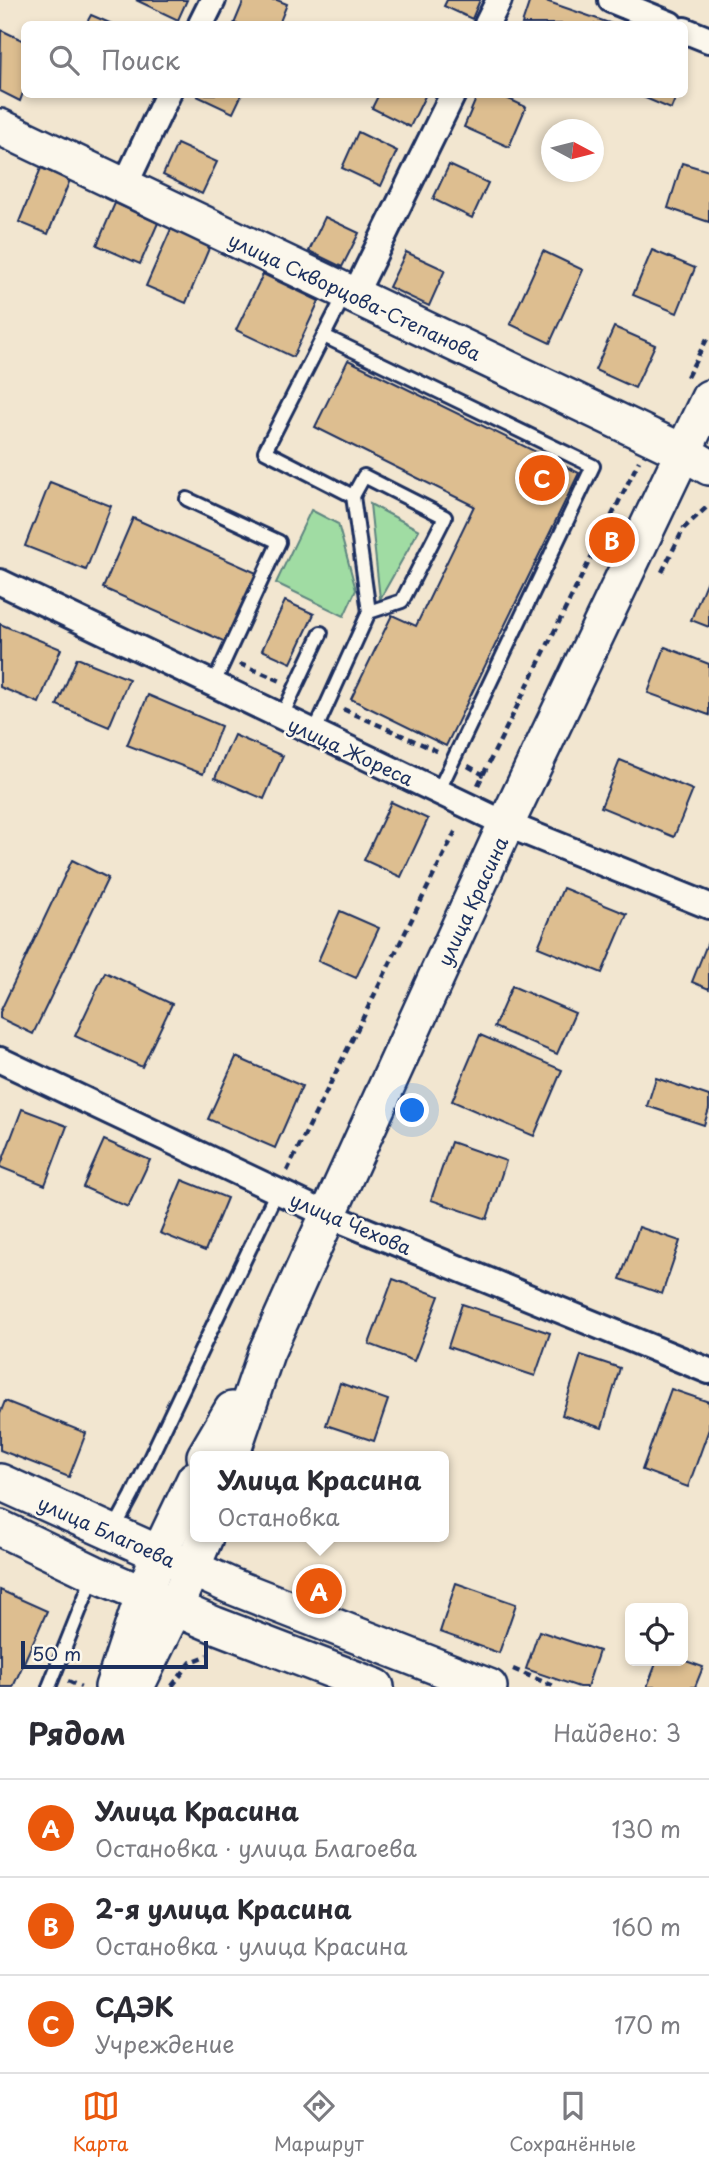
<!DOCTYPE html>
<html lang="ru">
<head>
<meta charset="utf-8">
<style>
  body { margin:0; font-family:"Playpen Sans",sans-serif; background:#f7f7f7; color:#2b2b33 }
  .controls { position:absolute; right:21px; bottom:21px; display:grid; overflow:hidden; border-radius:10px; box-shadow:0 4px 10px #0003 }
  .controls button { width:63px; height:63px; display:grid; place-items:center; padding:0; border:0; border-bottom:2px solid #e1e1e2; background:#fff; color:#2b2b33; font:35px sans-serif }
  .compass { position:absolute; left:541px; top:119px; width:63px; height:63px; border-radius:50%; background:#fff; box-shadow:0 4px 10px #0003; rotate:97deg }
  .scale { position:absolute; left:21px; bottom:18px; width:187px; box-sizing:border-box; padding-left:7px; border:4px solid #1b2f5e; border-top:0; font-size:19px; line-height:24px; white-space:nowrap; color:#1b2f5e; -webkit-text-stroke:5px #fbf7ec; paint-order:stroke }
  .you { position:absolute; left:413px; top:1111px; width:24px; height:24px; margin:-18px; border:5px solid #fff; border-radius:50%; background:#1a73e8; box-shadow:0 0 0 10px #1a73e833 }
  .badge { display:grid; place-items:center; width:46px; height:46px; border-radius:50%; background:#ea580c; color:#fff; font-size:23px; font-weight:700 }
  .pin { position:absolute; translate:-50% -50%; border:4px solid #fff; box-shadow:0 2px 7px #0006 }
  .popup { position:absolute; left:190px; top:1451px; width:259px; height:91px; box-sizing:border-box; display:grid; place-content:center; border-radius:10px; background:#fff; filter:drop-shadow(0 2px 5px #0005); font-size:23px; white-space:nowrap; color:#7c7c81 }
  .popup b { font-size:26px; color:#2b2b33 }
  .popup::after { content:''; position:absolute; left:50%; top:100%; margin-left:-14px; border:14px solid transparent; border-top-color:#fff }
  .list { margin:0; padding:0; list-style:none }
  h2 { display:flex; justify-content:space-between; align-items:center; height:91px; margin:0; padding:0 28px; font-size:30px }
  h2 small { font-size:23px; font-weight:400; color:#7c7c81 }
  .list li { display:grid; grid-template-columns:46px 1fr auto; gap:21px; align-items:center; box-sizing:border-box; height:98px; padding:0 28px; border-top:2px solid #e1e1e2 }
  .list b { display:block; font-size:26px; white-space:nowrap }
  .list p { margin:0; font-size:23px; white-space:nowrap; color:#7c7c81 }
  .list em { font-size:23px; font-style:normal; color:#7c7c81 }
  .icon { flex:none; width:38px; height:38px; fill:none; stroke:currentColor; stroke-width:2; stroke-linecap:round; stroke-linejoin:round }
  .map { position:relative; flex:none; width:709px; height:1687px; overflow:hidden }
  .search { position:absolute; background:#fff; box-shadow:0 4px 10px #0003; left:21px; right:21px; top:21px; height:77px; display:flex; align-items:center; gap:18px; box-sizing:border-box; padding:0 24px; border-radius:10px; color:#7c7c81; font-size:26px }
  .sheet { height:385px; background:#fff }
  nav { display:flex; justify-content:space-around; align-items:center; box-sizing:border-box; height:98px; border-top:2px solid #e1e1e2; background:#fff; font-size:19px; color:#7c7c81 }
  nav a { display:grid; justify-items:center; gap:4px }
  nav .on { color:#ea580c }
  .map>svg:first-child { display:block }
</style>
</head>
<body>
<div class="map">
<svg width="709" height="1687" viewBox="0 0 709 1687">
  <rect width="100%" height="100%" fill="#f2e6d0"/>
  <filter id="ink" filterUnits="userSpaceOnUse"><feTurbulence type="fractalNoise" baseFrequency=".0143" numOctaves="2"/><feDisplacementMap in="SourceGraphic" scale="14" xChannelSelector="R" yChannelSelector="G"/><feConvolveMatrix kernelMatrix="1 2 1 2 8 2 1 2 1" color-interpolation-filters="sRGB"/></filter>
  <g filter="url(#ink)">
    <!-- green -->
    <g fill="#a0dca3" stroke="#5e8680" stroke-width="2">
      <path d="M 370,504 L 419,530 L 380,599 Z"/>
      <path d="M 311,510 L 338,524 L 356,590 L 344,616 L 276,583 Z"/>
    </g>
    <!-- building -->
    <g fill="#ddbe90" stroke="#1b2f5e" stroke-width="2">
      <path d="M 136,0 L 187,0 L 178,20 Z"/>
      <path d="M 244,0 L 277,0 L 287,4 L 279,24 L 234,24 Z"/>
      <path d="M 447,0 L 480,0 L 472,19 L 444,6 Z"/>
      <path d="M 530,0 L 543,0 L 612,24 L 522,24 Z"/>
      <path d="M 91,15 L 112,24 L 86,24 Z"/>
      <path d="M 1,30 L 24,41 L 24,90 L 20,101 L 0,91 Z"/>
      <path d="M 198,94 L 242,94 L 233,113 L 197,96 Z"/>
      <path d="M 379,94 L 426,94 L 410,127 L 372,108 Z"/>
      <path d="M 478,94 L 498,94 L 526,107 L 509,147 L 464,127 Z"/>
      <path d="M 636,94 L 677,94 L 671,109 Z"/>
      <path d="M 358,132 L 397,151 L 381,186 L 342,168 Z"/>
      <path d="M 177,144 L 217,162 L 202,194 L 163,175 Z"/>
      <path d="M 682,163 L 709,171 L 709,222 L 668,208 Z"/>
      <path d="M 449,165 L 488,183 L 472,218 L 433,199 Z"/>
      <path d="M 41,168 L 70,180 L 48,234 L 19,222 Z"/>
      <path d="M 115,203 L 158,223 L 140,264 L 97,245 Z"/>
      <path d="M 325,217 L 359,233 L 342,267 L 309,251 Z"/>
      <path d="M 171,229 L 210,246 L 186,303 L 146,286 Z"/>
      <path d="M 652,250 L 695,268 L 677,313 L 633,295 Z"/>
      <path d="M 543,251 L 583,270 L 550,343 L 510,324 Z"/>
      <path d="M 406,252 L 445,270 L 429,306 L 389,287 Z"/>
      <path d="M 263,274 L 319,301 L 293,357 L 236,330 Z"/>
      <path d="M 614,327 L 655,345 L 635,388 L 595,370 Z"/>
      <path d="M 348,360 L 579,473 L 446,746 L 351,699 L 392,615 L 416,626 L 474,506 L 315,427 Z"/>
      <path d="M 50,482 L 111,506 L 86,570 L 25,546 Z"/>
      <path d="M 133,518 L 261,575 L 230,644 L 103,588 Z"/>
      <path d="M 709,575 L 709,627 L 691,620 Z"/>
      <path d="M 285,601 L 314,614 L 291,663 L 262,650 Z"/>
      <path d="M 0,624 L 61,649 L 39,703 L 0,687 Z"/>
      <path d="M 665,647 L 709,664 L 709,715 L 648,693 Z"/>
      <path d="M 77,658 L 129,679 L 109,727 L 57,705 Z"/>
      <path d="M 148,695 L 221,726 L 203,774 L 127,745 Z"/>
      <path d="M 234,735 L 283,756 L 264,799 L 215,778 Z"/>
      <path d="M 620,760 L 693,790 L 674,837 L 601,807 Z"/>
      <path d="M 391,802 L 428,819 L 401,877 L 364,860 Z"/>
      <path d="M 72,860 L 108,878 L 33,1034 L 0,1018 L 0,1012 Z"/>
      <path d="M 563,888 L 627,914 L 602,973 L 538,947 Z"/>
      <path d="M 340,911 L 379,928 L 356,978 L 318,961 Z"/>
      <path d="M 709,939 L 709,989 L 692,982 Z"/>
      <path d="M 105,972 L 172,1004 L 142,1067 L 75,1036 Z"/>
      <path d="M 512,986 L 575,1013 L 557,1054 L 494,1027 Z"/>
      <path d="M 480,1035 L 562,1070 L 534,1136 L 452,1101 Z"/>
      <path d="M 236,1057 L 302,1086 L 275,1148 L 208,1119 Z"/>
      <path d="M 656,1078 L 709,1096 L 709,1109 L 704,1125 L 647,1106 Z"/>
      <path d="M 22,1109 L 67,1126 L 45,1185 L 0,1167 Z"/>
      <path d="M 104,1140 L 150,1160 L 128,1207 L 83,1187 Z"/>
      <path d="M 451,1142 L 506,1161 L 487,1219 L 431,1200 Z"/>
      <path d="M 182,1180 L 227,1198 L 205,1251 L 160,1233 Z"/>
      <path d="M 639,1227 L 680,1241 L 662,1294 L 620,1279 Z"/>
      <path d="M 393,1279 L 439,1296 L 414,1361 L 369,1344 Z"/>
      <path d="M 462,1304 L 550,1333 L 535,1376 L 448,1347 Z"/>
      <path d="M 581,1355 L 620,1368 L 602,1428 L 562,1415 Z"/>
      <path d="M 340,1383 L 388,1400 L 374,1441 L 326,1425 Z"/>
      <path d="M 671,1389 L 709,1402 L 709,1429 L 688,1487 L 642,1470 Z"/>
      <path d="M 5,1401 L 86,1433 L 69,1477 L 0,1450 L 0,1414 Z"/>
      <path d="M 456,1583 L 516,1604 L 499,1653 L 440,1632 Z"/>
      <path d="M 0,1590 L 47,1611 L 13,1687 L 0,1687 Z"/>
      <path d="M 539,1631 L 599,1651 L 587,1687 L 579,1687 L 526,1669 Z"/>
      <path d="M 683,1660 L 703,1667 L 695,1687 L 647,1687 L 657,1661 Z"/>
    </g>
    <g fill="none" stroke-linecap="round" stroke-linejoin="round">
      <defs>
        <g id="lane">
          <path d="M 324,336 L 593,466 L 438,792"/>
          <path d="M 353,496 L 369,612"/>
          <path d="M 187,499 L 279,542 L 213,685"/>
          <path d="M 281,718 L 321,633"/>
          <path d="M 314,733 L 369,612 L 402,601 L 445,517 L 364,476 L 353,496 L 265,451 L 346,292"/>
          <path d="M 113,1531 L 132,1496 L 277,1191"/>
          <path d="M 49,1687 L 93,1577"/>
        </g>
        <g id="street">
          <path d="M 611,0 L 670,24"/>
          <path d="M 201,24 L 213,0"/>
          <path d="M 487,24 L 499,0"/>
          <path d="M 684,30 L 709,40"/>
          <path d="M 124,187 L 168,94"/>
          <path d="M 354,296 L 453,94"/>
          <path d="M 0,582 L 506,824 L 709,906"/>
          <path d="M 0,1060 L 328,1215 L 709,1371"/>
        </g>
        <g id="secondary">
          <path d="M 0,127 L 683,452 L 709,467"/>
          <path d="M 205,1456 L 232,1410"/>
          <path d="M 231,1456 L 266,1353 L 328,1215 L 506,824 L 709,398"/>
          <path d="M 0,1482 L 231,1586 L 489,1687"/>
          <path d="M 0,1528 L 94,1573 L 215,1625 L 376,1687"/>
          <path d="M 113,1687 L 144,1593 L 159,1554 L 195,1479"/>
          <path d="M 136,1687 L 175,1607 L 205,1537"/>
        </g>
      </defs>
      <!-- lane casing -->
      <use href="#lane" stroke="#1b2f5e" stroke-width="18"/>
      <!-- street casing -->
      <use href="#street" stroke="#1b2f5e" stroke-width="30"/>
      <!-- secondary casing -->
      <use href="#secondary" stroke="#1b2f5e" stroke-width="40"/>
      <!-- path -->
      <g stroke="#1b2f5e" stroke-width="4.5" stroke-dasharray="7 5" stroke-linecap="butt">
        <path d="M 687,377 L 709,335"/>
        <path d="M 662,572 L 684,528 L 709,505"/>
        <path d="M 240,664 L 281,681"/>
        <path d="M 343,709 L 437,751"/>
        <path d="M 468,766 L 484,775"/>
        <path d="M 478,785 L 639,461"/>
        <path d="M 287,1171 L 457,828"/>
        <path d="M 513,1669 L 556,1687"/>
        <path d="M 68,1681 L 81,1687"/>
        <path d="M 172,1686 L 191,1662 L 209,1655"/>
      </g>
      <!-- lane -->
      <use href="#lane" stroke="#fbf7ec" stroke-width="12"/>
      <!-- street -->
      <use href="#street" stroke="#fbf7ec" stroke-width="24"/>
      <!-- secondary -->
      <use href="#secondary" stroke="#fbf7ec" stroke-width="35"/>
    </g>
  </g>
  <g text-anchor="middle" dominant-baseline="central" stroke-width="5" stroke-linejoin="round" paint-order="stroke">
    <!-- street labels -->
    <g font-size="19" fill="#1b2f5e" stroke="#fbf7ec">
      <text transform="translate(355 296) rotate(25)">улица Скворцова-Степанова</text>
      <text transform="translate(351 751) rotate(25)">улица Жореса</text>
      <text transform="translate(472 901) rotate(-65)">улица Красина</text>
      <text transform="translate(351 1223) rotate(23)">улица Чехова</text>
      <text transform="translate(107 1531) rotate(24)">улица Благоева</text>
    </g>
  </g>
</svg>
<div class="controls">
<button><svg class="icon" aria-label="locate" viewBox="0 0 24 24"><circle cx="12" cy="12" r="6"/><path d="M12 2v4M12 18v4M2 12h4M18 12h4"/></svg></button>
</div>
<svg class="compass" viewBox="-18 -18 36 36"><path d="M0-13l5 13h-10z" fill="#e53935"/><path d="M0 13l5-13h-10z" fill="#7c7c81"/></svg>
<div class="scale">50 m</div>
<div class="you"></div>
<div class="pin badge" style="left:319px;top:1591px">A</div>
<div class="popup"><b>Улица Красина</b>Остановка</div>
<div class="pin badge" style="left:612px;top:540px">B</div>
<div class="pin badge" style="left:542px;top:478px">C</div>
<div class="search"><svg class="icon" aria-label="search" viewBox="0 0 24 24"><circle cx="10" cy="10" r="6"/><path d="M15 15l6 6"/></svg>Поиск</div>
</div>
<section class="sheet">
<h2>Рядом<small>Найдено: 3</small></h2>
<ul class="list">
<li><span class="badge">A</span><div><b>Улица Красина</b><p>Остановка · улица Благоева</p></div><em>130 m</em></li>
<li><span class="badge">B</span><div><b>2-я улица Красина</b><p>Остановка · улица Красина</p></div><em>160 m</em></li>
<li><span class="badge">C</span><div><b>СДЭК</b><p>Учреждение</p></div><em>170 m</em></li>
</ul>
</section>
<nav>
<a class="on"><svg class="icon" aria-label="map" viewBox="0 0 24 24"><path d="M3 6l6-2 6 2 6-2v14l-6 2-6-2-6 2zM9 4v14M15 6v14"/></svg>Карта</a>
<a><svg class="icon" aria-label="directions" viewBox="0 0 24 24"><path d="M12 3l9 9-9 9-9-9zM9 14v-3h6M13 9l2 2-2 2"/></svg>Маршрут</a>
<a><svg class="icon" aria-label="saved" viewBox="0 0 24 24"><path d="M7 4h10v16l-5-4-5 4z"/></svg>Сохранённые</a>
</nav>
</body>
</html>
